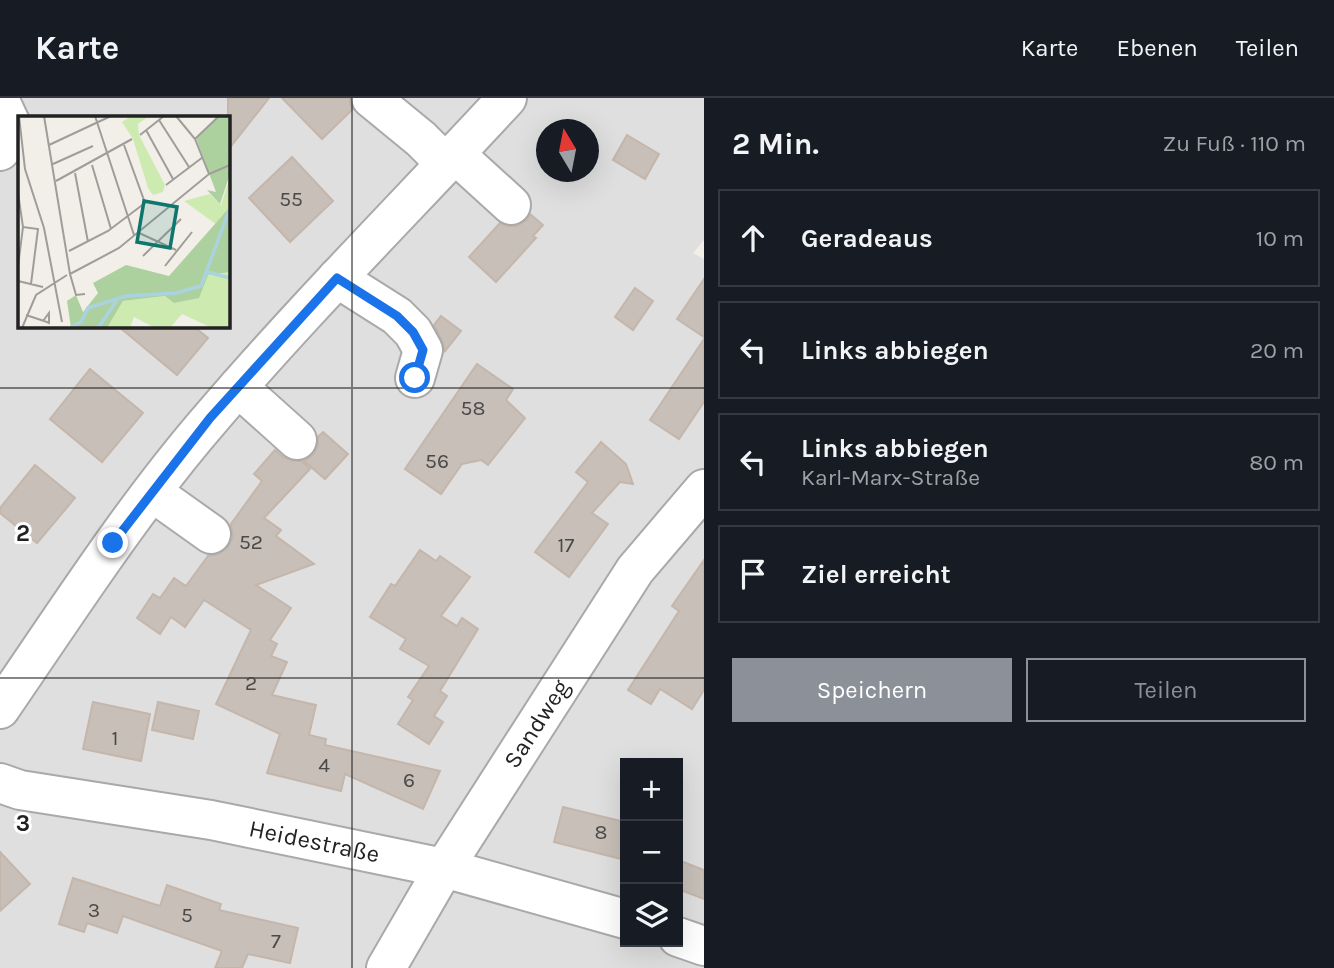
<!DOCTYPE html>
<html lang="de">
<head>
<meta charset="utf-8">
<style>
  body { margin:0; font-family:Karla,sans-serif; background:#242831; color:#f1f3f6 }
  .controls { position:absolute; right:21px; bottom:21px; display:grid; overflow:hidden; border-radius:0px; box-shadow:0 7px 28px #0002 }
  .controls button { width:63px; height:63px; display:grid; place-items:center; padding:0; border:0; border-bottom:2px solid #363941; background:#171b24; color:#f1f3f6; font:35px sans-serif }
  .compass { position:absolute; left:536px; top:21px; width:63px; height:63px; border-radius:50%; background:#171b24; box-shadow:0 7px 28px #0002; rotate:350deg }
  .stop { position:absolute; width:21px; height:21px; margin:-16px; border:5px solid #1a73e8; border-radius:50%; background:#fff }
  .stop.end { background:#1a73e8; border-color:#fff; box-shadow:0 2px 7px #0008 }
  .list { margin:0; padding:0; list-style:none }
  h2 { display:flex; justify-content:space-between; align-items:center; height:91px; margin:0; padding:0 28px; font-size:30px }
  h2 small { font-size:23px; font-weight:400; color:#9ea1a6 }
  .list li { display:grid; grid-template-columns:46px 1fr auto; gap:21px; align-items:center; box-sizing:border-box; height:98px; margin:0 14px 14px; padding:0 14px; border:2px solid #363941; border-radius:0px }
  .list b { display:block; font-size:26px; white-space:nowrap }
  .list p { margin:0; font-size:23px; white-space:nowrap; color:#9ea1a6 }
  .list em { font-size:23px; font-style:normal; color:#9ea1a6 }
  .actions { display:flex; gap:14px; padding:21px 28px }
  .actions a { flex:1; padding:16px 0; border:2px solid #8c9099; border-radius:0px; text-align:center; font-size:24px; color:#8c9099 }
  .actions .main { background:#8c9099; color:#fff }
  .icon { flex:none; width:38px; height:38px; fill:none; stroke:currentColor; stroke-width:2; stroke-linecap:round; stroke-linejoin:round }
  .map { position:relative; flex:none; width:704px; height:870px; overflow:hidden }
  header { display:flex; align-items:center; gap:42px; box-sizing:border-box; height:98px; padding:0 35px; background:#171b24; border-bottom:2px solid #363941 }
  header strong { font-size:33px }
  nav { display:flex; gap:38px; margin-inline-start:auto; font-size:24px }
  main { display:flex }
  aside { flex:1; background:#171b24 }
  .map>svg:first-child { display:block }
</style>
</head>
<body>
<header>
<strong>Karte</strong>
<nav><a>Karte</a><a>Ebenen</a><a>Teilen</a></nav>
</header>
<main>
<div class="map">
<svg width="704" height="870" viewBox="0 0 704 870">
  <rect width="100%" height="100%" fill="#f2efe9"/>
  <!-- residential -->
  <path fill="#e0dfdf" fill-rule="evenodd" d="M 0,0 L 704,0 L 704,142 L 693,155 L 704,161 L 704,870 L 0,870 ZM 19,19 L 228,19 L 228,228 L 19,228 ZM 547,32 L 589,32 L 589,74 L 547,74 ZM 625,665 L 678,665 L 678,844 L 625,844 Z"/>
  <!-- building -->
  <g fill="#c7bfb8" stroke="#c4b6ab" stroke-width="2">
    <path d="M 228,0 L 269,0 L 228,52 Z"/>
    <path d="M 282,0 L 350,0 L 350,7 L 353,11 L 322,41 Z"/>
    <path d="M 627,37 L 659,56 L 645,81 L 613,62 Z"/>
    <path d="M 292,59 L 333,103 L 290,144 L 249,100 Z"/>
    <path d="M 530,116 L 543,127 L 533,138 L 536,140 L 496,184 L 469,159 L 500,125 L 507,128 L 517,128 L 527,122 Z"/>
    <path d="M 704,181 L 704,239 L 677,221 Z"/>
    <path d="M 635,190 L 653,203 L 633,232 L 615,219 Z"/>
    <path d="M 441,218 L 461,233 L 445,253 L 442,242 L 434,227 Z"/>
    <path d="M 118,228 L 193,228 L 208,240 L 177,277 Z"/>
    <path d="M 704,241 L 704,304 L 679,341 L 650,322 Z"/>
    <path d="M 477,266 L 513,291 L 506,302 L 525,320 L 488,367 L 481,362 L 462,366 L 441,396 L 405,371 Z"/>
    <path d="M 90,271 L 143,315 L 102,364 L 50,321 Z"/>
    <path d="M 323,334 L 348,356 L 325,381 L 304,363 L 314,356 L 318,347 L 318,339 Z"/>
    <path d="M 601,344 L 626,366 L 633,386 L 620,384 L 592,415 L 608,426 L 569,479 L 535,454 L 588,384 L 576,374 Z"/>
    <path d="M 275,352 L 283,359 L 292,363 L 302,363 L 310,371 L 264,420 L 281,432 L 276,438 L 314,466 L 256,487 L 291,510 L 270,542 L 277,546 L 271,558 L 287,564 L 272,597 L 316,607 L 309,637 L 326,641 L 325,647 L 440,673 L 423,711 L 345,676 L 341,693 L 267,675 L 280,636 L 216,606 L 251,532 L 204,502 L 185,529 L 171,519 L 160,536 L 137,520 L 153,496 L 160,500 L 174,480 L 186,488 L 208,458 L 219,456 L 228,449 L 233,439 L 231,426 L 262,383 L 254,376 Z"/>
    <path d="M 35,367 L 75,400 L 37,445 L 0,415 L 0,410 Z"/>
    <path d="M 420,452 L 436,463 L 440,458 L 470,479 L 441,518 L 457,528 L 462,520 L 478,531 L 440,593 L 447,598 L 434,618 L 443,624 L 429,646 L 398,626 L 413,602 L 408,599 L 429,568 L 400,551 L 406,541 L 370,519 L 391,486 L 395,488 Z"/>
    <path d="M 704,462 L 704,592 L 692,611 L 660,591 L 651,606 L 628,592 L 679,513 L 672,508 Z"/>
    <path d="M 93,604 L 150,616 L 141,663 L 83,651 Z"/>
    <path d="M 158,604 L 199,613 L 193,641 L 152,632 Z"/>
    <path d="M 563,709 L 625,724 L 625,744 L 621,761 L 554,744 Z"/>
    <path d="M 0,754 L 30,786 L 0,813 Z"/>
    <path d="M 678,762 L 704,772 L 704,801 L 678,791 Z"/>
    <path d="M 73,780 L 160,808 L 167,787 L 221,806 L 219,812 L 298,830 L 290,865 L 248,856 L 242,870 L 215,870 L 222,853 L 123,818 L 117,835 L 87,825 L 84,834 L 59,826 Z"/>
  </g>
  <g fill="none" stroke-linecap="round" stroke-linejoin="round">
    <defs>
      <g id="minor">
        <path d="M 371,0 L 421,41 L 446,66"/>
        <path d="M 0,3 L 15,35 L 0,53"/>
        <path d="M 455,56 L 511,107"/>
        <path d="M 337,180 L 397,218 L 413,234 L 423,252 L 415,280"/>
        <path d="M 238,289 L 297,342"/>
        <path d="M 152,394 L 211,436"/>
        <path d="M 0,611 C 68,512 133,410 212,319 C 306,209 409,106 507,0"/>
        <path id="s1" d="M 0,685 L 20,692 L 211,722 L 444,770 L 625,821"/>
        <path d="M 678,839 L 704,848"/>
        <path id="s2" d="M 386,870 L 444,770 L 635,472 L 704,391"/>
      </g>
    </defs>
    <!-- minor casing -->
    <use href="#minor" stroke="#a9a9a9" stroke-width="42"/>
    <!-- minor -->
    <use href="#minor" stroke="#fff" stroke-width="38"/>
  </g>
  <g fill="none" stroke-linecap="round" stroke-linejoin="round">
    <!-- route -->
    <path stroke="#1a73e8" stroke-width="9" d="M 113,445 L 210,320 L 337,180 L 397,218 L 413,234 L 423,252 L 415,280"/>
  </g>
  <!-- grid -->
  <path fill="none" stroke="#222" stroke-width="2" stroke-opacity="0.55" d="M 352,0 L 352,870M 0,290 L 704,290M 0,580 L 704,580"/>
  <g text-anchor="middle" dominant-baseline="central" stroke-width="6" stroke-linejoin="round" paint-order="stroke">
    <!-- number labels -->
    <g font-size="21" fill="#4b4948">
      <text x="291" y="101">55</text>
      <text x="473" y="310">58</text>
      <text x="437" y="363">56</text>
      <text x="251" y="444">52</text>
      <text x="566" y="447">17</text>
      <text x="251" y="585">2</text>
      <text x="115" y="640">1</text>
      <text x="324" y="667">4</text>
      <text x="409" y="682">6</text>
      <text x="601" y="734">8</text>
      <text x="94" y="812">3</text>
      <text x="187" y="817">5</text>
      <text x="276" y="843">7</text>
    </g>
    <!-- street labels -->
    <g font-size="24" fill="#222" stroke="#fff">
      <text stroke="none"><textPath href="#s2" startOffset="287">Sandweg</textPath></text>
      <text stroke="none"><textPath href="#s1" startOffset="320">Heidestraße</textPath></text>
    </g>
  </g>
  <!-- overview -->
  <g transform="translate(18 18)">
    <rect width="212" height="212" fill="#f2efe9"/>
    <path d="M 113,0 L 131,0 L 120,8 L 121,19 L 147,69 L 145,76 L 135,79 L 130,72 L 115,23 L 104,6 ZM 212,61 L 212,91 L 199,109 L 166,85 L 192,78 L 203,89 ZM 212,156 L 212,212 L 194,212 L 164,198 L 152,212 L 137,212 L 116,201 L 112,212 L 89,212 L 105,185 L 148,180 L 190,159 Z" fill="#cdebb0"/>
    <path d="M 201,0 L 212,0 L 212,58 L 202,88 L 189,74 L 198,76 L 178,22 ZM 212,91 L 212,156 L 190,159 L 181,182 L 156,187 L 147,180 L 105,185 L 89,212 L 53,212 L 49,185 L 58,179 L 65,196 L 80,177 L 75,167 L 108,149 L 151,160 Z" fill="#add19e"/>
    <path fill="none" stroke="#aad3df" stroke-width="3.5" d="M 189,156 L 212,162M 53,211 L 63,206 L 70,192 L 108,180 L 158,177 L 183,170 L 212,92M 80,212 L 99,184"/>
    <path fill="none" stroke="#9f9d99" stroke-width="2" d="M 1,0 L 7,53 L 26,112 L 44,206M 26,0 L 52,158 L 58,179 L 67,178M 77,0 L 116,119M 158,0 L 177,23 L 191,58M 141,4 L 171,51M 128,14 L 155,63M 122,19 L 146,0M 177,23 L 201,0M 31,29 L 93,0M 35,48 L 75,30M 74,49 L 93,113M 57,57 L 70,126M 38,65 L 114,23M 148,69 L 185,41M 0,77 L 5,111 L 0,150M 5,111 L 20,113 L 13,168M 119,116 L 158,134M 51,135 L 90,115 L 127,87 L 106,29M 125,140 L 163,103M 147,150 L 174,116M 52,158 L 101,132 L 191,58 L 212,49M 0,165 L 25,171M 8,199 L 29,206 L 31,207 L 31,197 L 25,205M 4,212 L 18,179 L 49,159"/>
    <path fill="#0f766e" fill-opacity="0.15" stroke="#0f766e" stroke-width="3.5" d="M 126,85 L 159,91 L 152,132 L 119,126 Z"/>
    <rect width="212" height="212" fill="none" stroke="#222" stroke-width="3.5"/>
  </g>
  <g font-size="23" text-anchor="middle" font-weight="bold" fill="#222" stroke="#fff" stroke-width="6" stroke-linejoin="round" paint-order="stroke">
    <text x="23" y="443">2</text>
    <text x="23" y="733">3</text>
  </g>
</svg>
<div class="controls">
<button>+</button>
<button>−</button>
<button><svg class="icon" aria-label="layers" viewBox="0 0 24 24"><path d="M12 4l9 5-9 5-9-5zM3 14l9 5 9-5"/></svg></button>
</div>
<svg class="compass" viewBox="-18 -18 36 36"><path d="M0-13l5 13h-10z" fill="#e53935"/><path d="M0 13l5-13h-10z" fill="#9ea1a6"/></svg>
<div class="stop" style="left:415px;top:280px"></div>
<div class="stop end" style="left:113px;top:445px"></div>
</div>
<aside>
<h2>2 Min.<small>Zu Fuß · 110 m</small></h2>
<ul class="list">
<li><svg class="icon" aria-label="ahead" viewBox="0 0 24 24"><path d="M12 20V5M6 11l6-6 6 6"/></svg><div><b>Geradeaus</b></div><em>10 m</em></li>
<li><svg class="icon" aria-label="left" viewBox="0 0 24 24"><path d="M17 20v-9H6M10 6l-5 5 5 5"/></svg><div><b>Links abbiegen</b></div><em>20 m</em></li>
<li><svg class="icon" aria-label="left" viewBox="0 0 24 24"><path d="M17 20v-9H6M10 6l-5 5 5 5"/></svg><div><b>Links abbiegen</b><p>Karl-Marx-Straße</p></div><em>80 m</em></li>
<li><svg class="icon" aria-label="arrive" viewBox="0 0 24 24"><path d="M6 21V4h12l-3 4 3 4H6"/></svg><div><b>Ziel erreicht</b></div></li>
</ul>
<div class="actions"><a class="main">Speichern</a><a>Teilen</a></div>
</aside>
</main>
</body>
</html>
